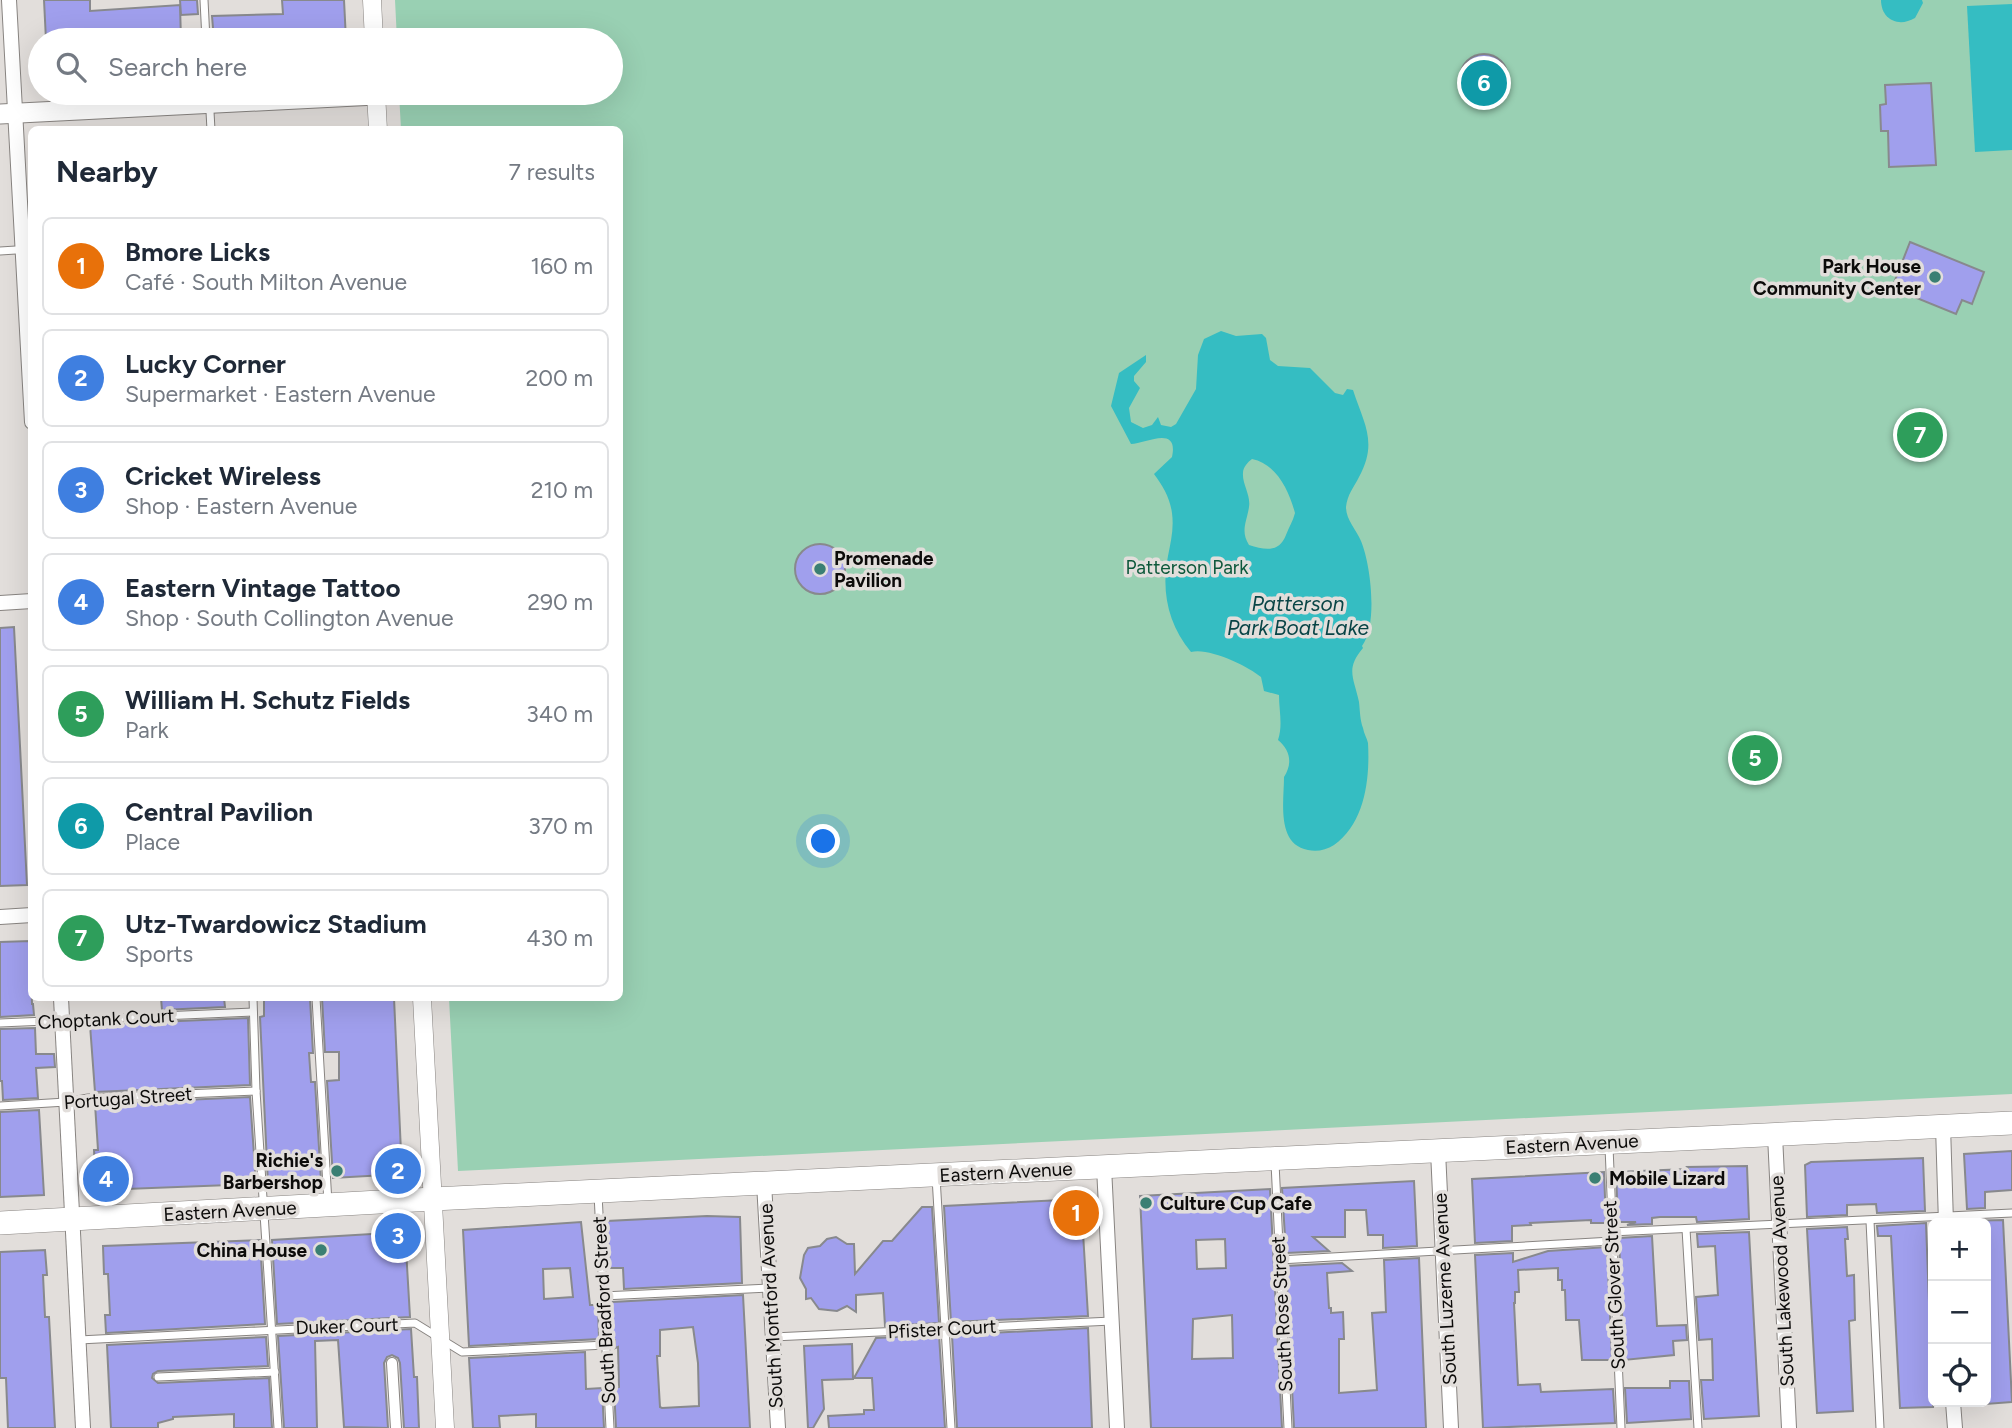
<!DOCTYPE html>
<html lang="en">
<head>
<meta charset="utf-8">
<style>
  body { margin:0; font-family:Figtree,sans-serif; background:#f6f6f7; color:#1f2937 }
  .controls { position:absolute; right:21px; bottom:21px; display:grid; overflow:hidden; border-radius:10px; box-shadow:0 7px 28px #0002 }
  .controls button { width:63px; height:63px; display:grid; place-items:center; padding:0; border:0; border-bottom:2px solid #e0e1e3; background:#fff; color:#1f2937; font:35px sans-serif }
  .you { position:absolute; left:824px; top:842px; width:24px; height:24px; margin:-18px; border:5px solid #fff; border-radius:50%; background:#1a73e8; box-shadow:0 0 0 10px #1a73e833 }
  .badge { display:grid; place-items:center; width:46px; height:46px; border-radius:50%; background:#1a73e8; color:#fff; font-size:23px; font-weight:700 }
  .pin { position:absolute; translate:-50% -50%; border:4px solid #fff; box-shadow:0 2px 7px #0006 }
  .list { margin:0; padding:0; list-style:none }
  h2 { display:flex; justify-content:space-between; align-items:center; height:91px; margin:0; padding:0 28px; font-size:30px }
  h2 small { font-size:23px; font-weight:400; color:#747a83 }
  .list li { display:grid; grid-template-columns:46px 1fr auto; gap:21px; align-items:center; box-sizing:border-box; height:98px; margin:0 14px 14px; padding:0 14px; border:2px solid #e0e1e3; border-radius:10px }
  .list b { display:block; font-size:26px; white-space:nowrap }
  .list p { margin:0; font-size:23px; white-space:nowrap; color:#747a83 }
  .list em { font-size:23px; font-style:normal; color:#747a83 }
  .icon { flex:none; width:38px; height:38px; fill:none; stroke:currentColor; stroke-width:2; stroke-linecap:round; stroke-linejoin:round }
  .map { position:relative; flex:none; width:2012px; height:1428px; overflow:hidden }
  .search { position:absolute; background:#fff; box-shadow:0 7px 28px #0002; left:28px; top:28px; width:595px; height:77px; display:flex; align-items:center; gap:18px; box-sizing:border-box; padding:0 24px; border-radius:38px; color:#747a83; font-size:26px }
  .panel { position:absolute; background:#fff; box-shadow:0 7px 28px #0002; left:28px; top:126px; width:595px; height:875px; border-radius:10px }
  .map>svg:first-child { display:block }
</style>
</head>
<body>
<div class="map">
<svg width="2012" height="1428" viewBox="0 0 2012 1428">
  <rect width="100%" height="100%" fill="#e2dedb"/>
  <!-- green -->
  <path fill="#99d0b3" d="M 395,0 L 2012,0 L 2012,1094 L 458,1171 L 449,998 L 620,998 L 620,130 L 401,129 L 399,93 L 611,93 L 611,40 L 397,40 Z"/>
  <!-- water -->
  <g fill="#35bdc2" fill-rule="evenodd">
    <path d="M 1881,0 L 1922,0 L 1923,3 L 1915,18 C 1898,28 1881,19 1881,0 Z"/>
    <path d="M 2012,4 L 2012,150 L 1975,152 L 1967,6 Z"/>
    <path d="M 1221,331 L 1236,336 L 1262,334 L 1266,338 L 1270,360 L 1278,366 L 1310,368 L 1335,393 L 1343,395 L 1347,389 L 1353,390 C 1364,424 1378,442 1359,477 C 1354,487 1347,495 1346,507 C 1346,520 1356,529 1361,541 C 1371,565 1378,625 1362,646 L 1363,648 C 1345,669 1354,678 1359,702 C 1360,711 1360,720 1363,728 C 1364,734 1367,738 1368,743 C 1370,779 1365,823 1334,845 C 1326,850 1317,852 1308,850 C 1276,844 1284,801 1284,777 C 1293,763 1290,750 1278,740 C 1283,725 1279,711 1279,695 L 1264,691 L 1261,677 C 1248,666 1208,647 1191,652 C 1168,624 1161,591 1168,556 C 1171,541 1174,528 1172,513 C 1170,498 1163,486 1154,474 L 1172,457 C 1179,424 1145,444 1131,444 L 1111,406 L 1119,373 L 1146,355 L 1146,362 L 1134,376 L 1134,381 L 1140,388 L 1129,408 L 1131,422 L 1143,428 L 1152,425 L 1158,417 L 1161,425 L 1171,427 L 1176,424 L 1196,389 L 1198,355 L 1204,339 ZM 1252,459 C 1277,464 1289,491 1295,513 C 1293,521 1289,527 1286,535 C 1279,553 1265,550 1249,545 C 1240,531 1247,521 1249,507 C 1251,495 1242,484 1243,473 C 1243,467 1248,462 1252,459 Z"/>
  </g>
  <!-- building -->
  <g fill="#a09fed" stroke="#88898d" stroke-width="2" fill-rule="evenodd">
    <path d="M 44,0 L 90,0 L 90,11 L 180,5 L 181,40 L 46,40 Z"/>
    <path d="M 180,0 L 197,0 L 198,14 L 181,15 Z"/>
    <path d="M 282,0 L 344,0 L 346,40 L 214,40 L 212,16 L 283,14 Z"/>
    <circle cx="1484" cy="78" r="24"/>
    <path d="M 1931,83 L 1936,165 L 1889,167 L 1888,131 L 1881,131 L 1880,105 L 1886,104 L 1885,85 Z"/>
    <path d="M 1910,242 L 1984,272 L 1972,304 L 1962,300 L 1956,314 L 1892,288 Z"/>
    <circle cx="820" cy="569" r="25"/>
    <path d="M 14,627 L 27,885 L 0,886 L 0,628 Z"/>
    <path d="M 30,941 L 32,1004 L 33,1004 L 34,1015 L 0,1017 L 0,942 Z"/>
    <path d="M 161,998 L 224,998 L 225,1007 L 162,1010 Z"/>
    <path d="M 264,998 L 310,998 L 313,1053 L 309,1053 L 311,1082 L 315,1082 L 321,1181 L 268,1184 L 260,1017 L 264,1016 Z"/>
    <path d="M 322,998 L 394,998 L 402,1174 L 333,1178 L 327,1081 L 339,1080 L 339,1052 L 325,1052 Z"/>
    <path d="M 248,1018 L 250,1085 L 95,1092 L 90,1025 Z"/>
    <path d="M 35,1028 L 36,1054 L 54,1054 L 55,1067 L 36,1068 L 38,1098 L 3,1100 L 2,1081 L 0,1081 L 0,1029 Z"/>
    <path d="M 250,1097 L 256,1184 L 100,1190 L 99,1166 L 95,1166 L 94,1150 L 98,1150 L 95,1104 Z"/>
    <path d="M 39,1110 L 44,1195 L 0,1197 L 0,1112 Z"/>
    <path d="M 2012,1151 L 2012,1190 L 1985,1192 L 1985,1208 L 1967,1209 L 1964,1154 Z"/>
    <path d="M 1923,1158 L 1925,1211 L 1877,1213 L 1876,1204 L 1847,1205 L 1847,1215 L 1807,1217 L 1805,1165 L 1811,1162 Z"/>
    <path d="M 1747,1166 L 1749,1219 L 1697,1222 L 1696,1217 L 1660,1217 L 1652,1218 L 1652,1224 L 1627,1225 L 1636,1222 L 1618,1222 L 1616,1172 L 1688,1169 L 1687,1167 Z"/>
    <path d="M 1604,1172 L 1606,1223 L 1591,1223 L 1591,1220 L 1530,1223 L 1531,1225 L 1512,1226 L 1512,1241 L 1475,1243 L 1472,1179 Z"/>
    <path d="M 1414,1181 L 1417,1246 L 1383,1248 L 1383,1235 L 1368,1235 L 1366,1210 L 1345,1210 L 1345,1237 L 1313,1237 L 1329,1251 L 1286,1253 L 1282,1188 Z"/>
    <path d="M 1270,1189 L 1282,1428 L 1151,1428 L 1140,1196 ZM 1225,1239 L 1226,1268 L 1197,1269 L 1196,1240 ZM 1232,1315 L 1233,1358 L 1192,1359 L 1193,1319 Z"/>
    <path d="M 1081,1199 L 1088,1316 L 951,1322 L 944,1206 Z"/>
    <path d="M 922,1207 L 932,1207 L 939,1323 L 885,1326 L 883,1293 L 856,1295 L 856,1312 L 847,1306 L 837,1311 L 819,1309 L 811,1298 L 806,1299 L 806,1289 L 800,1278 L 804,1255 L 808,1248 L 820,1246 L 827,1239 L 836,1237 L 847,1244 L 854,1244 L 855,1274 L 883,1241 L 892,1241 Z"/>
    <path d="M 707,1216 L 740,1217 L 742,1283 L 624,1289 L 623,1268 L 610,1268 L 607,1221 Z"/>
    <path d="M 2003,1220 L 2012,1402 L 1986,1404 L 1986,1223 L 1967,1223 L 1967,1221 Z"/>
    <path d="M 581,1222 L 590,1305 L 598,1305 L 599,1339 L 469,1346 L 463,1230 ZM 570,1268 L 573,1297 L 544,1299 L 543,1269 Z"/>
    <path d="M 1926,1223 L 1933,1407 L 1900,1408 L 1891,1236 L 1878,1236 L 1877,1226 Z"/>
    <path d="M 1847,1227 L 1848,1239 L 1845,1239 L 1847,1276 L 1854,1275 L 1855,1320 L 1849,1321 L 1853,1411 L 1817,1413 L 1807,1229 Z"/>
    <path d="M 405,1232 L 410,1317 L 277,1324 L 272,1240 Z"/>
    <path d="M 1749,1232 L 1759,1416 L 1704,1419 L 1701,1380 L 1713,1380 L 1712,1339 L 1699,1340 L 1696,1297 L 1718,1295 L 1715,1246 L 1698,1247 L 1697,1234 Z"/>
    <path d="M 1652,1236 L 1657,1326 L 1686,1325 L 1687,1340 L 1673,1341 L 1674,1355 L 1624,1360 L 1619,1238 Z"/>
    <path d="M 260,1240 L 265,1324 L 106,1333 L 105,1315 L 110,1315 L 108,1274 L 104,1274 L 103,1246 Z"/>
    <path d="M 1607,1247 L 1612,1360 L 1582,1360 L 1579,1320 L 1566,1320 L 1565,1290 L 1562,1290 L 1562,1280 L 1558,1280 L 1558,1268 L 1518,1270 L 1519,1292 L 1515,1292 L 1515,1303 L 1514,1303 L 1518,1385 L 1540,1384 L 1541,1392 L 1613,1389 L 1615,1423 L 1483,1428 L 1475,1255 L 1513,1253 L 1513,1262 L 1548,1251 Z"/>
    <path d="M 45,1250 L 47,1275 L 43,1275 L 45,1317 L 49,1317 L 55,1428 L 8,1428 L 6,1378 L 0,1378 L 0,1252 Z"/>
    <path d="M 1419,1258 L 1426,1428 L 1294,1428 L 1286,1266 L 1342,1263 L 1352,1271 L 1327,1273 L 1329,1308 L 1331,1308 L 1331,1313 L 1343,1312 L 1344,1339 L 1339,1339 L 1339,1393 L 1377,1390 L 1372,1313 L 1386,1312 L 1384,1260 Z"/>
    <path d="M 743,1295 L 750,1428 L 616,1428 L 614,1388 L 619,1387 L 618,1347 L 615,1348 L 615,1340 L 612,1340 L 610,1304 L 612,1302 ZM 693,1327 L 698,1363 L 699,1406 L 662,1408 L 660,1407 L 657,1356 L 660,1356 L 660,1330 Z"/>
    <path d="M 1088,1328 L 1092,1428 L 957,1428 L 952,1335 Z"/>
    <path d="M 411,1329 L 414,1377 L 417,1377 L 419,1428 L 404,1428 L 400,1363 L 398,1358 L 392,1355 L 387,1357 L 384,1363 L 388,1428 L 344,1427 L 338,1340 L 315,1341 L 317,1428 L 284,1428 L 278,1336 Z"/>
    <path d="M 939,1335 L 945,1428 L 829,1428 L 828,1416 L 864,1414 L 864,1410 L 874,1410 L 872,1378 L 854,1378 L 876,1338 Z"/>
    <path d="M 266,1337 L 268,1366 L 158,1371 L 153,1374 L 152,1378 L 158,1383 L 269,1378 L 272,1428 L 234,1428 L 234,1414 L 173,1417 L 173,1419 L 158,1423 L 158,1428 L 111,1428 L 107,1345 Z"/>
    <path d="M 852,1344 L 853,1379 L 822,1380 L 824,1409 L 813,1428 L 808,1428 L 804,1346 Z"/>
    <path d="M 585,1352 L 586,1389 L 602,1388 L 604,1428 L 536,1428 L 536,1414 L 499,1416 L 500,1428 L 473,1428 L 469,1358 Z"/>
    <path d="M 1670,1381 L 1689,1381 L 1691,1419 L 1627,1423 L 1625,1388 L 1670,1388 Z"/>
  </g>
  <g fill="none" stroke-linecap="round" stroke-linejoin="round">
    <defs>
      <g id="service">
        <path d="M 204,0 L 206,40"/>
        <path d="M 209,93 L 211,130"/>
        <path d="M 0,251 L 32,249"/>
        <path d="M 253,998 L 256,1091 L 278,1428"/>
        <path d="M 316,998 L 328,1203"/>
        <path d="M 0,1023 L 253,1012"/>
        <path d="M 0,1106 L 66,1102 L 88,1098 L 256,1091"/>
        <path d="M 1609,1147 L 1621,1428"/>
        <path d="M 1275,1163 L 1288,1428"/>
        <path d="M 936,1177 L 951,1428"/>
        <path d="M 598,1194 L 610,1428"/>
        <path d="M 1870,1221 L 1880,1428"/>
        <path d="M 1686,1229 L 1698,1428"/>
        <path d="M 1611,1232 L 2012,1213"/>
        <path d="M 1279,1260 L 1612,1241"/>
        <path d="M 603,1296 L 769,1288"/>
        <path d="M 773,1337 L 1112,1321"/>
        <path d="M 79,1340 L 415,1323 L 462,1352 L 606,1345"/>
        <path d="M 158,1377 L 275,1372"/>
      </g>
      <path id="pedestrian" d="M 392,1363 L 396,1428"/>
      <g id="minor">
        <path d="M 9,0 L 32,422"/>
        <path d="M 0,603 L 32,601"/>
        <path d="M 0,917 L 32,915"/>
        <path d="M 61,998 L 83,1428"/>
        <path d="M 1943,1126 L 1946,1223"/>
        <path d="M 1775,1135 L 1789,1428"/>
        <path d="M 1438,1151 L 1451,1428"/>
        <path d="M 1104,1167 L 1117,1428"/>
        <path d="M 764,1183 L 778,1428"/>
        <path d="M 1953,1402 L 1955,1428"/>
      </g>
      <g id="tertiary">
        <path d="M 372,0 L 374,40"/>
        <path d="M 376,93 L 378,130"/>
        <path d="M 422,998 L 445,1428"/>
      </g>
      <path id="secondary" d="M 0,114 L 376,95"/>
      <path id="primary" d="M 0,1223 L 433,1199 L 2012,1123"/>
    </defs>
    <!-- service casing -->
    <use href="#service" stroke="#888481" stroke-width="9"/>
    <!-- pedestrian casing -->
    <use href="#pedestrian" stroke="#888481" stroke-width="12"/>
    <!-- minor casing -->
    <use href="#minor" stroke="#888481" stroke-width="16"/>
    <!-- tertiary casing -->
    <use href="#tertiary" stroke="#888481" stroke-width="19"/>
    <!-- secondary casing -->
    <use href="#secondary" stroke="#888481" stroke-width="21"/>
    <!-- primary casing -->
    <use href="#primary" stroke="#888481" stroke-width="24"/>
    <!-- service -->
    <use href="#service" stroke="#fff" stroke-width="7"/>
    <!-- pedestrian -->
    <use href="#pedestrian" stroke="#fff" stroke-width="10"/>
    <!-- minor -->
    <use href="#minor" stroke="#fff" stroke-width="14"/>
    <!-- tertiary -->
    <use href="#tertiary" stroke="#fff" stroke-width="18"/>
    <!-- secondary -->
    <use href="#secondary" stroke="#fff" stroke-width="19"/>
    <!-- primary -->
    <use href="#primary" stroke="#fff" stroke-width="23"/>
  </g>
  <!-- markers -->
  <g fill="#3a7f73" stroke="#e2dedb" stroke-width="2.5">
    <circle cx="1935" cy="277" r="7"/>
    <circle cx="820" cy="569" r="7"/>
    <circle cx="337" cy="1171" r="7"/>
    <circle cx="1595" cy="1178" r="7"/>
    <circle cx="1146" cy="1203" r="7"/>
    <circle cx="321" cy="1250" r="7"/>
  </g>
  <g text-anchor="middle" dominant-baseline="central" stroke-width="7" stroke-linejoin="round" paint-order="stroke">
    <!-- poi labels -->
    <g font-size="19" font-weight="bold" fill="#0c0b0a" stroke="#e2dedb" text-anchor="end">
      <text x="1921" y="266">Park House<tspan x="1921" dy="22">Community Center</tspan></text>
      <text x="834" y="558" text-anchor="start">Promenade<tspan x="834" dy="22">Pavilion</tspan></text>
      <text x="323" y="1160">Richie's<tspan x="323" dy="22">Barbershop</tspan></text>
      <text x="1609" y="1178" text-anchor="start">Mobile Lizard</text>
      <text x="1160" y="1203" text-anchor="start">Culture Cup Cafe</text>
      <text x="307" y="1250">China House</text>
    </g>
    <!-- park labels -->
    <g font-size="19" fill="#0d583b" stroke="#e2dedb">
      <text x="1187" y="567">Patterson Park</text>
    </g>
    <!-- street labels -->
    <g font-size="19" fill="#0c0b0a" stroke="#e2dedb">
      <text transform="translate(106 1019) rotate(-3)">Choptank Court</text>
      <text transform="translate(128 1098) rotate(-4)">Portugal Street</text>
      <text transform="translate(1572 1144) rotate(-3)">Eastern Avenue</text>
      <text transform="translate(1006 1172) rotate(-3)">Eastern Avenue</text>
      <text transform="translate(230 1211) rotate(-3)">Eastern Avenue</text>
      <text transform="translate(1782 1281) rotate(-93)">South Lakewood Avenue</text>
      <text transform="translate(1614 1285) rotate(-93)">South Glover Street</text>
      <text transform="translate(1445 1289) rotate(-93)">South Luzerne Avenue</text>
      <text transform="translate(771 1306) rotate(-93)">South Montford Avenue</text>
      <text transform="translate(604 1310) rotate(-93)">South Bradford Street</text>
      <text transform="translate(1282 1314) rotate(-93)">South Rose Street</text>
      <text transform="translate(347 1326) rotate(-2)">Duker Court</text>
      <text transform="translate(942 1329) rotate(-3)">Pfister Court</text>
    </g>
    <!-- water labels -->
    <g font-size="21" font-style="italic" fill="#084446" stroke="#e2dedb">
      <text x="1298" y="603">Patterson<tspan x="1298" dy="24">Park Boat Lake</tspan></text>
    </g>
  </g>
</svg>
<div class="controls">
<button>+</button>
<button>−</button>
<button><svg class="icon" aria-label="locate" viewBox="0 0 24 24"><circle cx="12" cy="12" r="6"/><path d="M12 2v4M12 18v4M2 12h4M18 12h4"/></svg></button>
</div>
<div class="you"></div>
<div class="pin badge" style="left:1076px;top:1213px;background:#e8710a">1</div>
<div class="pin badge" style="left:398px;top:1171px;background:#3f7fe0">2</div>
<div class="pin badge" style="left:398px;top:1236px;background:#3f7fe0">3</div>
<div class="pin badge" style="left:106px;top:1179px;background:#3f7fe0">4</div>
<div class="pin badge" style="left:1755px;top:758px;background:#2e9e5b">5</div>
<div class="pin badge" style="left:1484px;top:83px;background:#0f9aa8">6</div>
<div class="pin badge" style="left:1920px;top:435px;background:#2e9e5b">7</div>
<div class="search"><svg class="icon" aria-label="search" viewBox="0 0 24 24"><circle cx="10" cy="10" r="6"/><path d="M15 15l6 6"/></svg>Search here</div>
<section class="panel">
<h2>Nearby<small>7 results</small></h2>
<ul class="list">
<li><span class="badge" style="background:#e8710a">1</span><div><b>Bmore Licks</b><p>Café · South Milton Avenue</p></div><em>160 m</em></li>
<li><span class="badge" style="background:#3f7fe0">2</span><div><b>Lucky Corner</b><p>Supermarket · Eastern Avenue</p></div><em>200 m</em></li>
<li><span class="badge" style="background:#3f7fe0">3</span><div><b>Cricket Wireless</b><p>Shop · Eastern Avenue</p></div><em>210 m</em></li>
<li><span class="badge" style="background:#3f7fe0">4</span><div><b>Eastern Vintage Tattoo</b><p>Shop · South Collington Avenue</p></div><em>290 m</em></li>
<li><span class="badge" style="background:#2e9e5b">5</span><div><b>William H. Schutz Fields</b><p>Park</p></div><em>340 m</em></li>
<li><span class="badge" style="background:#0f9aa8">6</span><div><b>Central Pavilion</b><p>Place</p></div><em>370 m</em></li>
<li><span class="badge" style="background:#2e9e5b">7</span><div><b>Utz-Twardowicz Stadium</b><p>Sports</p></div><em>430 m</em></li>
</ul>
</section>
</div>
</body>
</html>
